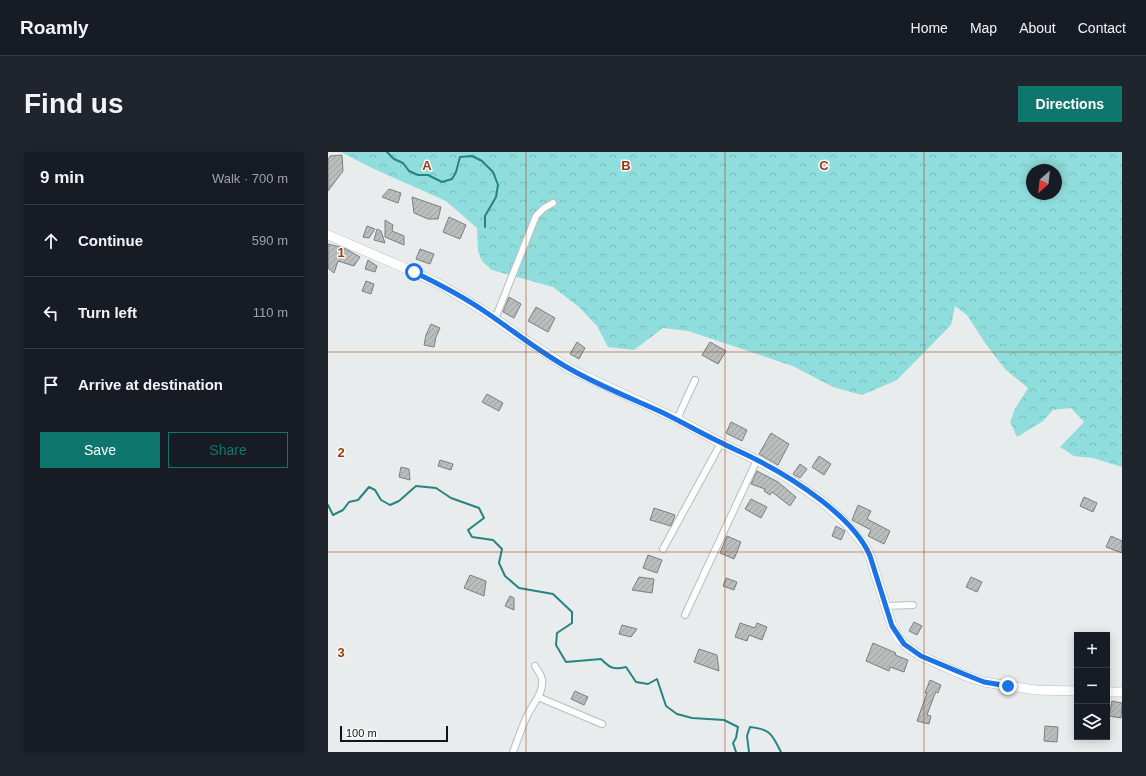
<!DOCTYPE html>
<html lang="en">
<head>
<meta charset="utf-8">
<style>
  body { margin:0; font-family:Arial,sans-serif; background:#20242c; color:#f1f3f6 }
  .controls { position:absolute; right:12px; bottom:12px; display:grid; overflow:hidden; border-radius:0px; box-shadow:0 2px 10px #0003 }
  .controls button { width:36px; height:36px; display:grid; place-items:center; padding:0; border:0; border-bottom:1px solid #363941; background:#171b24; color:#f1f3f6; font:20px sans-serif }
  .compass { position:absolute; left:698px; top:12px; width:36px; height:36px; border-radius:50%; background:#171b24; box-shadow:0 2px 10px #0003; rotate:207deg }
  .scale { position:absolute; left:12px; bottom:10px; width:108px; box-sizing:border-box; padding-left:4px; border:2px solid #141616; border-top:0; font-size:11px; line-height:14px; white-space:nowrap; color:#141616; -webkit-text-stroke:3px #f5faf9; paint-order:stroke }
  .stop { position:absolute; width:12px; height:12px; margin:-9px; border:3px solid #1a73e8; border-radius:50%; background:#fff }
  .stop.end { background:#1a73e8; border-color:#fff; box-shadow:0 1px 4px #0008 }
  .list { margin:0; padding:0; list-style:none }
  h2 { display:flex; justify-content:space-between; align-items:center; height:52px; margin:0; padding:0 16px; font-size:17px }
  h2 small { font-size:13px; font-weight:400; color:#9ea1a6 }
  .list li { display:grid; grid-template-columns:26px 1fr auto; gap:12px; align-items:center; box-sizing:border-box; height:72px; padding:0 16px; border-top:1px solid #363941 }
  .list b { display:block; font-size:15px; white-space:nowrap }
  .list em { font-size:13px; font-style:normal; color:#9ea1a6 }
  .actions { display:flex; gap:8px; padding:12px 16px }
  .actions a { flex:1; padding:9px 0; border:1px solid #0f766e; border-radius:0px; text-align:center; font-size:14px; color:#0f766e }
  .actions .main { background:#0f766e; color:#fff }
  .icon { flex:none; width:22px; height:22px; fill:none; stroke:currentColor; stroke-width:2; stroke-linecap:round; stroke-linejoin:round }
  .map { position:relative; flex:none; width:794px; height:600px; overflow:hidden; border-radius:0px }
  header { display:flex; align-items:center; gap:24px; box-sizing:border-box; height:56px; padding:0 20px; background:#171b24; border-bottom:1px solid #363941 }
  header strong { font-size:19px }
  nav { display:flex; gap:22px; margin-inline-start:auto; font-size:14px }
  .intro { display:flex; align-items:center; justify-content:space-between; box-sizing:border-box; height:96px; padding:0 24px }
  h1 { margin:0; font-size:28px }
  .button { padding:10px 18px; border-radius:0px; background:#0f766e; color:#fff; font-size:14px; font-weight:700 }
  main { display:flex; gap:24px; padding:0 24px }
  aside { flex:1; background:#171b24; border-radius:0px; box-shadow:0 2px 10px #0003 }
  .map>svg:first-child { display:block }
</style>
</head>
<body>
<header>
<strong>Roamly</strong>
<nav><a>Home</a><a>Map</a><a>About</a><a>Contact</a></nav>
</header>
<div class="intro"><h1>Find us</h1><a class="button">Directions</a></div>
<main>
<aside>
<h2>9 min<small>Walk · 700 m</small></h2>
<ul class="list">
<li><svg class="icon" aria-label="ahead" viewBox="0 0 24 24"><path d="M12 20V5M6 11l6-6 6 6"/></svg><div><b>Continue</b></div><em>590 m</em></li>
<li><svg class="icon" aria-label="left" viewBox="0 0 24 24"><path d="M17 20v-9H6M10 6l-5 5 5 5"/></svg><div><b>Turn left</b></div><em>110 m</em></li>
<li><svg class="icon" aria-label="arrive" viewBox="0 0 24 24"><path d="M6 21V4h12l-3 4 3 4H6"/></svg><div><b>Arrive at destination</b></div></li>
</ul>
<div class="actions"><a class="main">Save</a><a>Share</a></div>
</aside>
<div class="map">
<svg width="794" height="600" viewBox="0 0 794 600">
  <defs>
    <pattern id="forest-crowns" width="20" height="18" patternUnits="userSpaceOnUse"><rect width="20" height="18" fill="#8fdddc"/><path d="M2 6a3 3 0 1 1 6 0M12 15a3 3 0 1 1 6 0" fill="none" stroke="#7abdbc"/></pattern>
    <pattern id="building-hatch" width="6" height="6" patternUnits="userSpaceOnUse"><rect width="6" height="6" fill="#b9bebd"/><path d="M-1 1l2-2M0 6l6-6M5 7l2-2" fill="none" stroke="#9ea3a2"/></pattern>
  </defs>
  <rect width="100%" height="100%" fill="#e8ecec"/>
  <!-- forest -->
  <path fill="url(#forest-crowns)" fill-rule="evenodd" d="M 13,0 L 794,0 L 794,315 L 765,306 L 746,304 L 732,295 L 756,270 L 743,256 L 725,258 L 715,269 L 689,285 L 682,270 L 687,257 L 700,236 L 677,217 L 657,191 L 639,163 L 627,154 L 623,173 L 569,228 L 534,243 L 505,235 L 465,214 L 360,179 L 335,176 L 306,198 L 280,195 L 269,174 L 252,156 L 225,135 L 164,118 L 154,109 L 150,99 L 149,76 L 118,49 L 44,16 ZM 704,18 L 728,18 L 728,42 L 704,42 Z"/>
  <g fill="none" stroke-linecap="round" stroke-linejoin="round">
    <!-- stream -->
    <g stroke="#268482" stroke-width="2">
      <path d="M 59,0 L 66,7 L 75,11 L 81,19 L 90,23 L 100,23 L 114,30 L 124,27 L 128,20 L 132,5 L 144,4 L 154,9 L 165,20 L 170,33 L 168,45 L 157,64 L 157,75"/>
      <path d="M 0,353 L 5,363 L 15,358 L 21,350 L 30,348 L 41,335 L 47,338 L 53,348 L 62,353 L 71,349 L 88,334 L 108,336 L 123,346 L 151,356 L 156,366 L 140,378 L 144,385 L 165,388 L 174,397 L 171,411 L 177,424 L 191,436 L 225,442 L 244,460 L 244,471 L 229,481 L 228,493 L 238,510 L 273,507 C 282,516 285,518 298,515 L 308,530 L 320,532 L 329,527 L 338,554 L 349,562 L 364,566 L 396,568 L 410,575 L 408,586 L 405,591 L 408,600"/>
      <path d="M 421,600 L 419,584 L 422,575 C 443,577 444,583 453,600"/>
    </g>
  </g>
  <!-- building -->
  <g fill="url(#building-hatch)" stroke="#7b7f7f">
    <path d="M 14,3 L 15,19 L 0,39 L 0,8 L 2,4 Z"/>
    <path d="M 61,37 L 73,41 L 70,51 L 54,45 Z"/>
    <path d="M 84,45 L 113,55 L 110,67 L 100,67 L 86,61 Z"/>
    <path d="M 121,65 L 138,73 L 132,87 L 115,80 Z"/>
    <path d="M 57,68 L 65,73 L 64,79 L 76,84 L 76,93 L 57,85 Z"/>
    <path d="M 39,74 L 47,77 L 41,86 L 35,85 Z"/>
    <path d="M 49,77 L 53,79 L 57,91 L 46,88 Z"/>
    <path d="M 0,92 L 16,96 L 32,105 L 26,114 L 10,109 L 6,121 L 0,116 Z"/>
    <path d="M 92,97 L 106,102 L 102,112 L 88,107 Z"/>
    <path d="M 40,108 L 49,114 L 47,120 L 37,117 Z"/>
    <path d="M 38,129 L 46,132 L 43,142 L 34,139 Z"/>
    <path d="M 181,145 L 193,152 L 186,166 L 175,160 Z"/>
    <path d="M 208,155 L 227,166 L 220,180 L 200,169 Z"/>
    <path d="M 103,172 L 112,176 L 108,185 L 106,195 L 96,193 L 98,183 Z"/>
    <path d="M 249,190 L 257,196 L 251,207 L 242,202 Z"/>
    <path d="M 382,190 L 398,199 L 390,212 L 374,203 Z"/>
    <path d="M 159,242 L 175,251 L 171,259 L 154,250 Z"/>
    <path d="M 403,270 L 419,278 L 414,289 L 398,281 Z"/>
    <path d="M 443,281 L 461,292 L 450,313 L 431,302 Z"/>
    <path d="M 491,304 L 503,312 L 496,323 L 484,315 Z"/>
    <path d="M 112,308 L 125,312 L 123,318 L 110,314 Z"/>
    <path d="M 472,312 L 479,317 L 472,326 L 465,322 Z"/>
    <path d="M 73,315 L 81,317 L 82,328 L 71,325 Z"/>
    <path d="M 429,319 L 450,330 L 468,345 L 462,354 L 444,340 L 442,343 L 436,339 L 437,337 L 423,332 Z"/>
    <path d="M 756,345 L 769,351 L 765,360 L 752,354 Z"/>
    <path d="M 423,347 L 439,355 L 433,366 L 417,357 Z"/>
    <path d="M 530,353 L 543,359 L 539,367 L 562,379 L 556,392 L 540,384 L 543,378 L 524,368 Z"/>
    <path d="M 326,356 L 347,363 L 343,374 L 322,368 Z"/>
    <path d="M 508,374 L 517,379 L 513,388 L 504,384 Z"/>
    <path d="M 399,384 L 413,390 L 406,407 L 392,401 Z"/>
    <path d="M 783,384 L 794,389 L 794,401 L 778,395 Z"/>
    <path d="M 320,403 L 334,408 L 329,421 L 315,416 Z"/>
    <path d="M 142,423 L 158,429 L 156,444 L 136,436 Z"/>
    <path d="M 311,425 L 326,427 L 324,441 L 304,438 Z"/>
    <path d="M 643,425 L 654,430 L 649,440 L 638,435 Z"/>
    <path d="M 398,426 L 409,430 L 406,438 L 395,434 Z"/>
    <path d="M 182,444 L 186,446 L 186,458 L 177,454 Z"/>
    <path d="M 586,470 L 594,474 L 589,483 L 581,479 Z"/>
    <path d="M 412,471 L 427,476 L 429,471 L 439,475 L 434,488 L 421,483 L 419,489 L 407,485 Z"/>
    <path d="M 294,473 L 309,477 L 303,485 L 291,482 Z"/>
    <path d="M 545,491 L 568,501 L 567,503 L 580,508 L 576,520 L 562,515 L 561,519 L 538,509 Z"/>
    <path d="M 371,497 L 389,503 L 391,519 L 366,510 Z"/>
    <path d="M 602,528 L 613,533 L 610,541 L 608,540 L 606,544 L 599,563 L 603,564 L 601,572 L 589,569 L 599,541 L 597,541 Z"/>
    <path d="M 247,539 L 260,545 L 256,553 L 243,547 Z"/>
    <path d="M 784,549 L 794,551 L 793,566 L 781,564 Z"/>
    <path d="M 717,574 L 730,575 L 729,590 L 716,589 Z"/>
  </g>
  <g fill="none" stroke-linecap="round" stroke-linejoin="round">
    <defs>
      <g id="street">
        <path d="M 167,167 L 208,64 L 216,56 L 225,51"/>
        <path d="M 349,267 L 367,228"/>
        <path d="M 335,397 L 393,291"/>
        <path d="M 558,454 L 585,453"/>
        <path d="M 357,463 L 429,308"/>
        <path d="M 210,545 L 274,572"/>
        <path d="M 185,600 C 190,587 194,574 200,562 C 205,552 216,540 214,528 C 214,523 209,518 207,514"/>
      </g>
      <g id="secondary">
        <path d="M 0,83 L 86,120 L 115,134 L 159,161 L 187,181 L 242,217 L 349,267 L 393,291 L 429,308 L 457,324 L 494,349 L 521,374 L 537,394 L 542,404 L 564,474 L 571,487 L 582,497 L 593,504 L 635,523 L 656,530 L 707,538 L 749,539"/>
        <path d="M 779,540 L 794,540"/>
      </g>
    </defs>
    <!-- street casing -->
    <use href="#street" stroke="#b9bdbd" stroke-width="8"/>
    <!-- secondary casing -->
    <use href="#secondary" stroke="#b9bdbd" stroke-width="10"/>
    <!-- street -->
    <use href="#street" stroke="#fff" stroke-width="6"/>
    <!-- secondary -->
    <use href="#secondary" stroke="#fff" stroke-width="9"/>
  </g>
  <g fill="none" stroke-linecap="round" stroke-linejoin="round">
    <!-- route -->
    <path stroke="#1a73e8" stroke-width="5" d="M 86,120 C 111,132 136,145 159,161 C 187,180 213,201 242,217 C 270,233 300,245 329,258 C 351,268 372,281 394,291 C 405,297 418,302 429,308 C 466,327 526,365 542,404 L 564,474 L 576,492 L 593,504 L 636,522 L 656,530 L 680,534"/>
  </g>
  <!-- grid -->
  <path fill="none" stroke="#a03a11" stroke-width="1" stroke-opacity="0.55" d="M 198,0 L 198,600M 397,0 L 397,600M 596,0 L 596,600M 0,200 L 794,200M 0,400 L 794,400"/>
  <g font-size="13" text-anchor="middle" font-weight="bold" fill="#a03a11" stroke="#f5faf9" stroke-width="3" stroke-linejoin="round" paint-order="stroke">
    <text x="99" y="18">A</text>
    <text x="298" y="18">B</text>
    <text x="496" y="18">C</text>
    <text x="13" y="105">1</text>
    <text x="13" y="305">2</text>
    <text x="13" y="505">3</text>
  </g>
</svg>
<div class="controls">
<button>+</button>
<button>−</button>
<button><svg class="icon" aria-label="layers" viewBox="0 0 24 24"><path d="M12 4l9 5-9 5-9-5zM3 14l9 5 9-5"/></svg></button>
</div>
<svg class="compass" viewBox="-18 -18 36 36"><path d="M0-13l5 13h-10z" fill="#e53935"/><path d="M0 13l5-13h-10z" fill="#9ea1a6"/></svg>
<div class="scale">100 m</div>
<div class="stop" style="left:86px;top:120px"></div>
<div class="stop end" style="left:680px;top:534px"></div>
</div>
</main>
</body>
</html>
